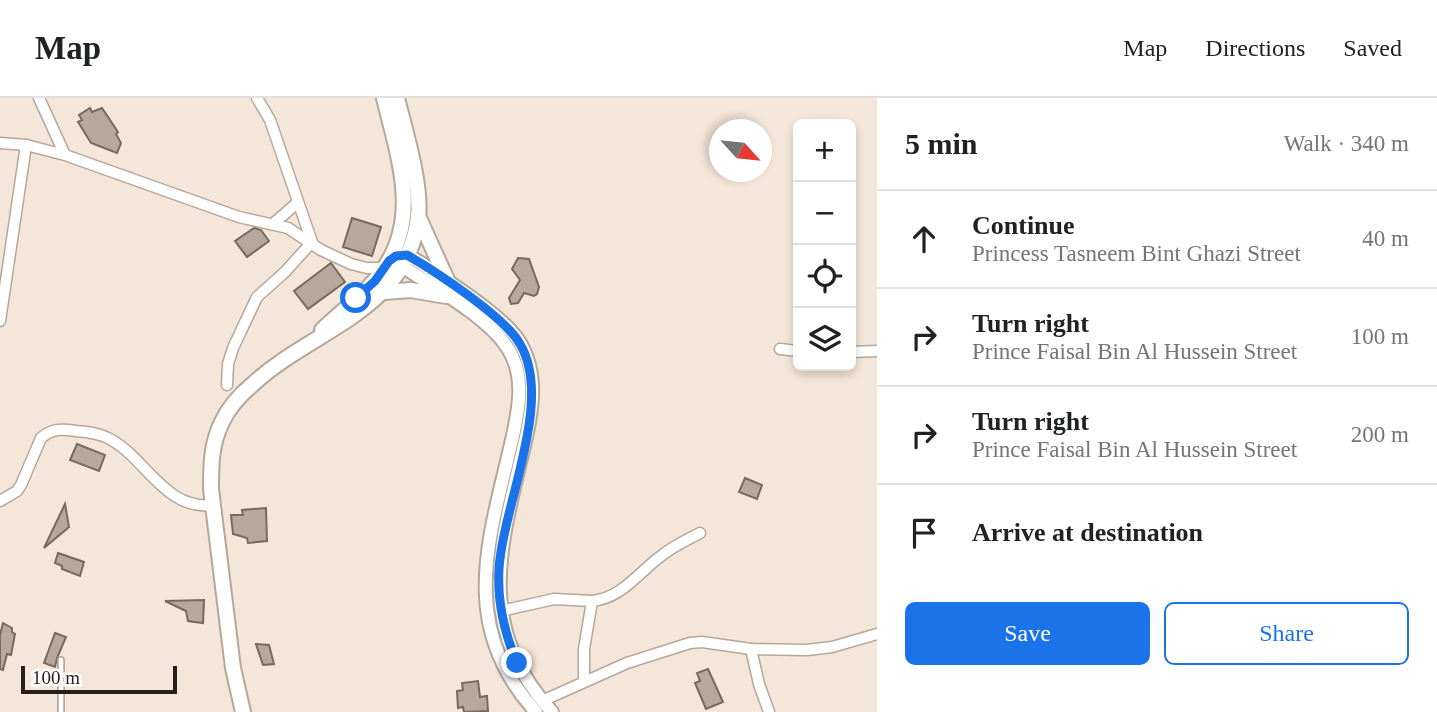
<!DOCTYPE html>
<html lang="en">
<head>
<meta charset="utf-8">
<style>
  body { margin:0; font-family:"Times New Roman",serif; background:#f2f2f2; color:#202124 }
  .controls { position:absolute; right:21px; top:21px; display:grid; overflow:hidden; border-radius:10px; box-shadow:0 4px 10px #0003 }
  .controls button { width:63px; height:63px; display:grid; place-items:center; padding:0; border:0; border-bottom:2px solid #e0e0e0; background:#fff; color:#202124; font:35px sans-serif }
  .compass { position:absolute; left:709px; top:21px; width:63px; height:63px; border-radius:50%; background:#fff; box-shadow:0 4px 10px #0003; rotate:117deg }
  .scale { position:absolute; left:21px; bottom:18px; width:156px; box-sizing:border-box; padding-left:7px; border:4px solid #241f1a; border-top:0; font-size:19px; line-height:24px; white-space:nowrap; color:#241f1a; -webkit-text-stroke:5px #fff; paint-order:stroke }
  .stop { position:absolute; width:21px; height:21px; margin:-16px; border:5px solid #1a73e8; border-radius:50%; background:#fff }
  .stop.end { background:#1a73e8; border-color:#fff; box-shadow:0 2px 7px #0008 }
  .list { margin:0; padding:0; list-style:none }
  h2 { display:flex; justify-content:space-between; align-items:center; height:91px; margin:0; padding:0 28px; font-size:30px }
  h2 small { font-size:23px; font-weight:400; color:#757577 }
  .list li { display:grid; grid-template-columns:46px 1fr auto; gap:21px; align-items:center; box-sizing:border-box; height:98px; padding:0 28px; border-top:2px solid #e0e0e0 }
  .list b { display:block; font-size:26px; white-space:nowrap }
  .list p { margin:0; font-size:23px; white-space:nowrap; color:#757577 }
  .list em { font-size:23px; font-style:normal; color:#757577 }
  .actions { display:flex; gap:14px; padding:21px 28px }
  .actions a { flex:1; padding:16px 0; border:2px solid #1a73e8; border-radius:10px; text-align:center; font-size:24px; color:#1a73e8 }
  .actions .main { background:#1a73e8; color:#fff }
  .icon { flex:none; width:38px; height:38px; fill:none; stroke:currentColor; stroke-width:2; stroke-linecap:round; stroke-linejoin:round }
  .map { position:relative; flex:none; width:877px; height:614px; overflow:hidden }
  header { display:flex; align-items:center; gap:42px; box-sizing:border-box; height:98px; padding:0 35px; background:#fff; border-bottom:2px solid #e0e0e0 }
  header strong { font-size:33px }
  nav { display:flex; gap:38px; margin-inline-start:auto; font-size:24px }
  main { display:flex }
  aside { flex:1; background:#fff }
  .map>svg:first-child { display:block }
</style>
</head>
<body>
<header>
<strong>Map</strong>
<nav><a>Map</a><a>Directions</a><a>Saved</a></nav>
</header>
<main>
<div class="map">
<svg width="877" height="614" viewBox="0 0 877 614">
  <rect width="100%" height="100%" fill="#f4e6d8"/>
  <!-- building -->
  <g fill="#b6a99c" stroke="#766a5e" stroke-width="2">
    <path d="M 90,10 L 92,14 L 102,10 L 118,34 L 116,36 L 121,45 L 117,55 L 91,45 L 78,24 L 82,22 L 79,17 Z"/>
    <path d="M 352,120 L 381,129 L 372,158 L 343,149 Z"/>
    <path d="M 254,130 L 261,132 L 269,143 L 247,159 L 235,143 Z"/>
    <path d="M 518,160 L 529,161 L 539,189 L 537,196 L 534,198 L 524,195 L 518,205 L 511,206 L 509,200 L 520,182 L 512,171 Z"/>
    <path d="M 331,165 L 345,184 L 308,211 L 294,193 Z"/>
    <path d="M 77,346 L 105,357 L 99,373 L 70,362 Z"/>
    <path d="M 745,380 L 762,387 L 757,401 L 739,394 Z"/>
    <path d="M 65,406 L 69,429 L 44,450 Z"/>
    <path d="M 266,410 L 267,443 L 248,445 L 247,440 L 233,436 L 231,417 L 243,417 L 242,412 Z"/>
    <path d="M 58,455 L 84,464 L 80,478 L 62,471 L 62,468 L 55,465 Z"/>
    <path d="M 204,502 L 203,525 L 188,523 L 186,513 L 165,503 Z"/>
    <path d="M 3,525 L 12,530 L 12,534 L 15,536 L 11,557 L 7,556 L 3,572 L 0,571 L 0,537 Z"/>
    <path d="M 55,535 L 66,539 L 57,560 L 55,569 L 44,565 Z"/>
    <path d="M 256,546 L 269,547 L 274,566 L 263,567 Z"/>
    <path d="M 708,571 L 723,604 L 706,611 L 695,585 L 700,583 L 697,575 Z"/>
    <path d="M 478,583 L 480,599 L 487,598 L 488,613 L 464,614 L 463,609 L 458,610 L 457,593 L 463,592 L 462,585 Z"/>
  </g>
  <g fill="none" stroke-linecap="round" stroke-linejoin="round">
    <defs>
      <path id="service" d="M 61,614 L 61,562"/>
      <g id="minor">
        <path d="M 39,0 L 65,57"/>
        <path d="M 0,45 L 26,47 L 65,57 L 239,119 L 288,130 L 321,152 L 351,166 L 367,170 L 384,170"/>
        <path d="M 273,126 L 297,105"/>
        <path d="M 0,223 L 26,47"/>
        <path d="M 780,251 L 798,253"/>
        <path d="M 851,254 L 877,253"/>
        <path d="M 227,287 L 228,266 L 233,250 L 257,199 L 285,174 L 312,144 L 270,22 L 257,0"/>
        <path d="M 0,403 L 17,393 L 21,387 L 41,340 C 52,330 63,331 76,333 C 87,334 98,335 108,340 C 146,359 164,413 214,407"/>
        <path d="M 592,503 C 622,500 639,474 661,458 C 673,448 687,442 700,435"/>
        <path d="M 501,513 L 554,501 L 592,503 L 584,551 L 584,583"/>
        <path d="M 751,551 L 759,586 L 769,614"/>
        <path d="M 542,603 L 627,565 L 690,545 L 702,544 L 751,551 L 807,552 L 832,549 L 877,536"/>
      </g>
      <g id="tertiary">
        <path d="M 398,158 L 407,157 L 421,165 C 448,184 504,218 520,245 C 539,277 532,314 524,348 C 500,449 474,528 552,614"/>
        <path d="M 397,159 L 402,168 C 432,188 488,219 507,249 C 526,277 519,311 512,342 C 489,442 457,527 536,614"/>
      </g>
      <g id="secondary">
        <path d="M 418,118 L 448,184"/>
        <path d="M 384,194 L 411,192 L 446,198"/>
        <path d="M 322,232 C 340,215 361,199 377,180 C 423,124 399,63 384,0"/>
        <path d="M 243,614 L 233,570 L 211,391 C 211,367 211,346 222,324 C 229,309 240,297 252,287 C 311,231 406,215 418,120 C 422,87 405,33 397,0"/>
      </g>
    </defs>
    <!-- service casing -->
    <use href="#service" stroke="#b5a89b" stroke-width="8"/>
    <!-- minor casing -->
    <use href="#minor" stroke="#b5a89b" stroke-width="13"/>
    <!-- tertiary casing -->
    <use href="#tertiary" stroke="#b5a89b" stroke-width="16"/>
    <!-- secondary casing -->
    <use href="#secondary" stroke="#b5a89b" stroke-width="18"/>
    <!-- service -->
    <use href="#service" stroke="#fff" stroke-width="4.5"/>
    <!-- minor -->
    <use href="#minor" stroke="#fff" stroke-width="10"/>
    <!-- tertiary -->
    <use href="#tertiary" stroke="#fff" stroke-width="12"/>
    <!-- secondary -->
    <use href="#secondary" stroke="#fff" stroke-width="14"/>
  </g>
  <g fill="none" stroke-linecap="round" stroke-linejoin="round">
    <!-- route -->
    <path stroke="#1a73e8" stroke-width="9" d="M 356,200 L 375,183 L 389,163 L 396,158 L 407,157 C 435,173 505,219 520,246 C 554,303 503,407 499,471 C 497,504 504,534 517,565"/>
  </g>
</svg>
<div class="controls">
<button>+</button>
<button>−</button>
<button><svg class="icon" aria-label="locate" viewBox="0 0 24 24"><circle cx="12" cy="12" r="6"/><path d="M12 2v4M12 18v4M2 12h4M18 12h4"/></svg></button>
<button><svg class="icon" aria-label="layers" viewBox="0 0 24 24"><path d="M12 4l9 5-9 5-9-5zM3 14l9 5 9-5"/></svg></button>
</div>
<svg class="compass" viewBox="-18 -18 36 36"><path d="M0-13l5 13h-10z" fill="#e53935"/><path d="M0 13l5-13h-10z" fill="#757577"/></svg>
<div class="scale">100 m</div>
<div class="stop" style="left:356px;top:200px"></div>
<div class="stop end" style="left:517px;top:565px"></div>
</div>
<aside>
<h2>5 min<small>Walk · 340 m</small></h2>
<ul class="list">
<li><svg class="icon" aria-label="ahead" viewBox="0 0 24 24"><path d="M12 20V5M6 11l6-6 6 6"/></svg><div><b>Continue</b><p>Princess Tasneem Bint Ghazi Street</p></div><em>40 m</em></li>
<li><svg class="icon" aria-label="right" viewBox="0 0 24 24"><path d="M7 20v-9h11M14 6l5 5-5 5"/></svg><div><b>Turn right</b><p>Prince Faisal Bin Al Hussein Street</p></div><em>100 m</em></li>
<li><svg class="icon" aria-label="right" viewBox="0 0 24 24"><path d="M7 20v-9h11M14 6l5 5-5 5"/></svg><div><b>Turn right</b><p>Prince Faisal Bin Al Hussein Street</p></div><em>200 m</em></li>
<li><svg class="icon" aria-label="arrive" viewBox="0 0 24 24"><path d="M6 21V4h12l-3 4 3 4H6"/></svg><div><b>Arrive at destination</b></div></li>
</ul>
<div class="actions"><a class="main">Save</a><a>Share</a></div>
</aside>
</main>
</body>
</html>
